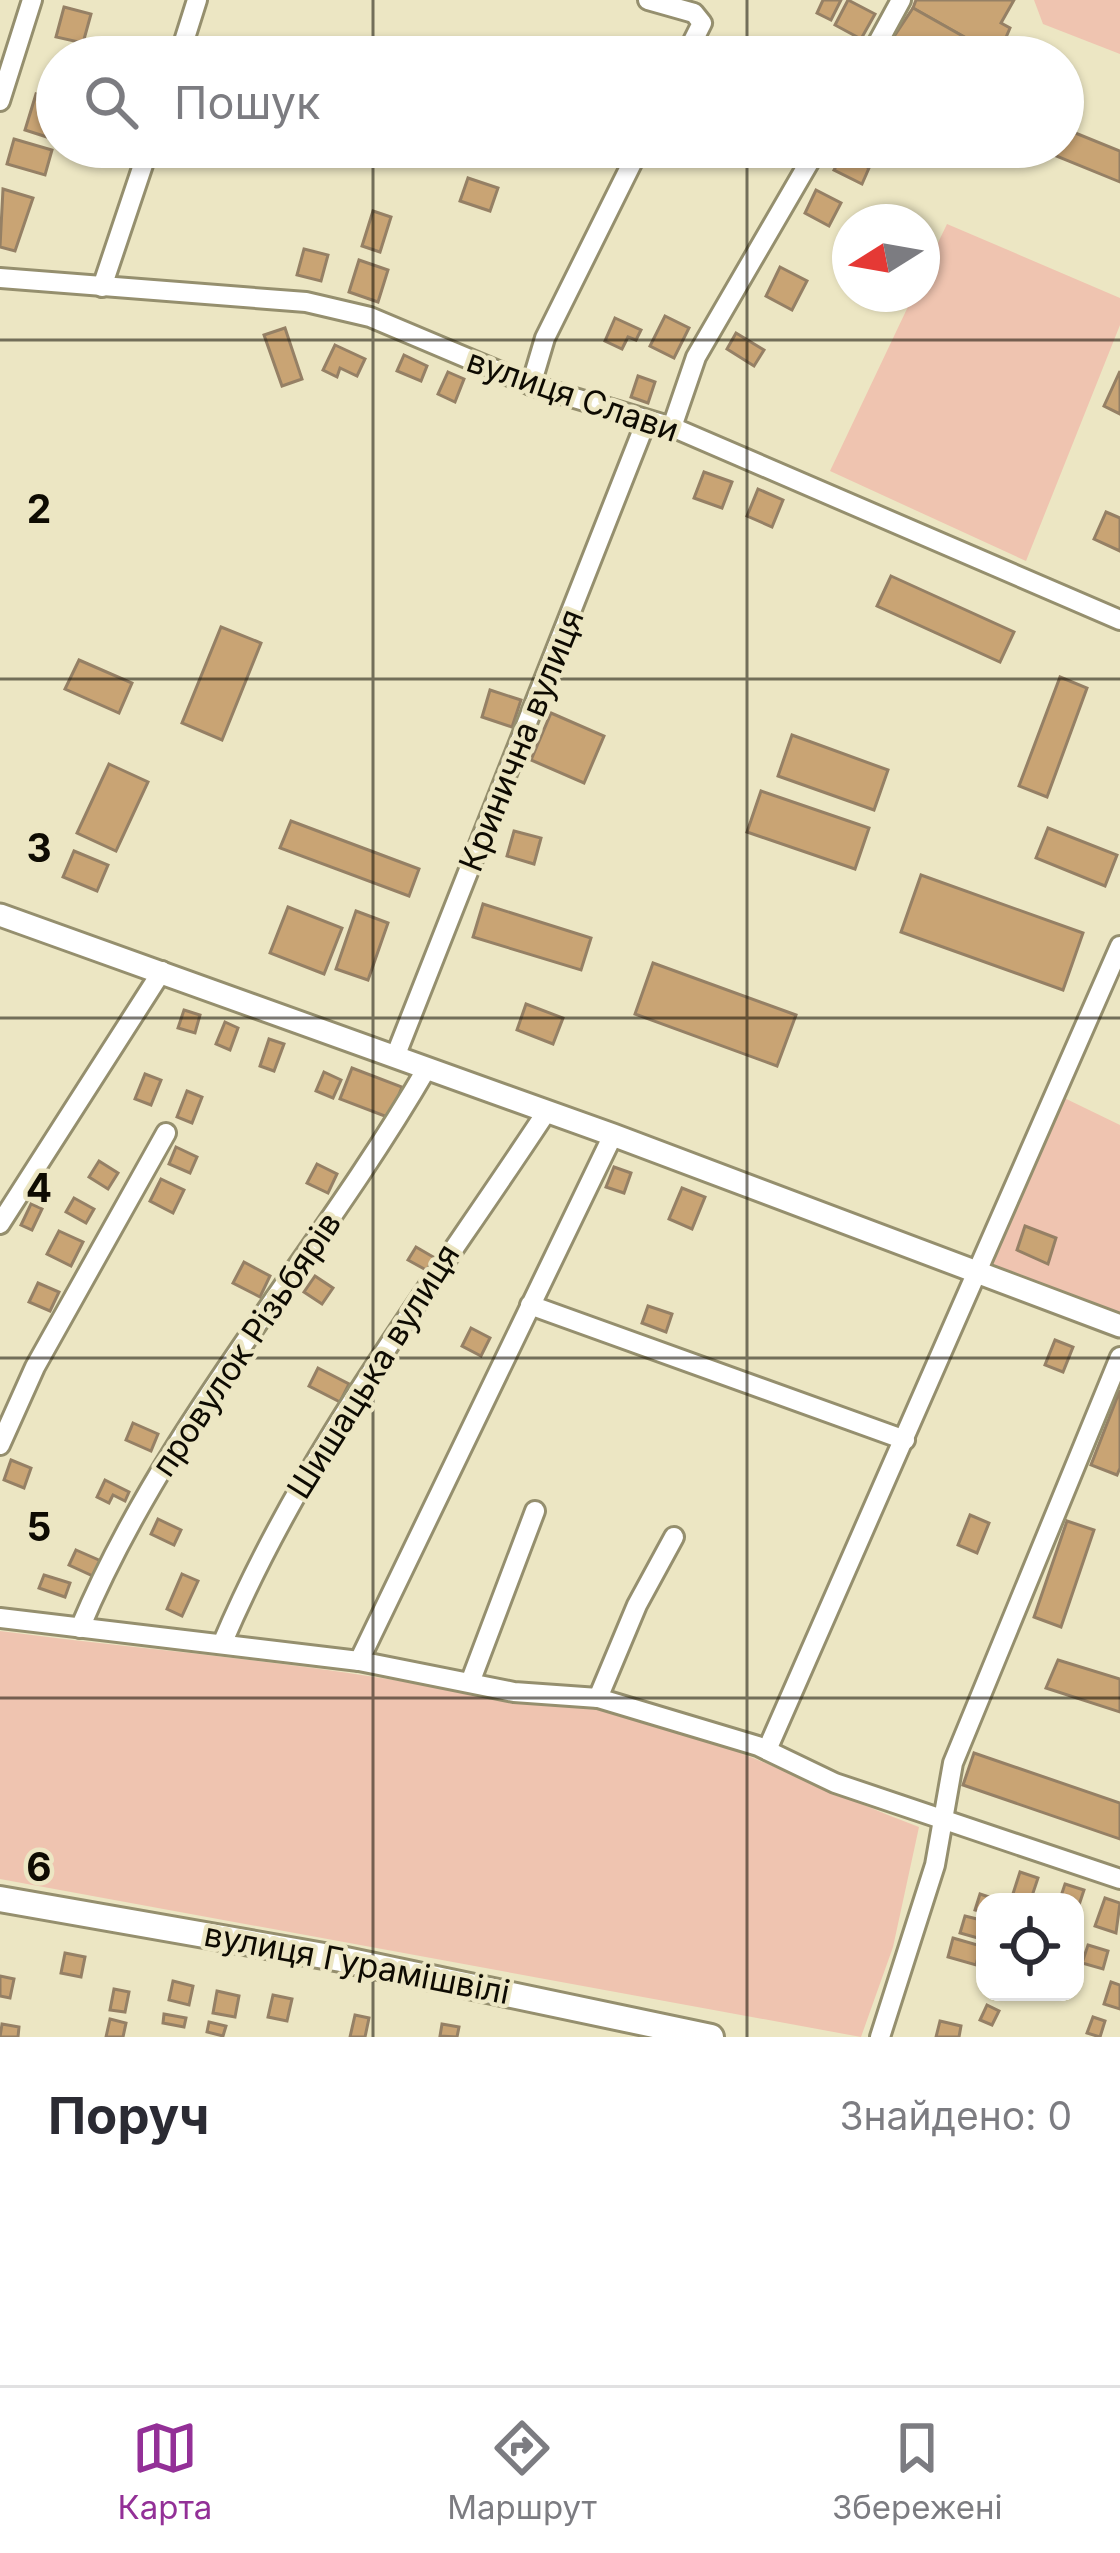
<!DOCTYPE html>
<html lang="uk">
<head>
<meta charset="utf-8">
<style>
  body { margin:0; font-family:Inter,sans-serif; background:#f7f7f7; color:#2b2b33 }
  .controls { position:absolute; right:36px; bottom:36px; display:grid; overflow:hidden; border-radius:24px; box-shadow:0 3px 9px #0004 }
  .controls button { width:108px; height:108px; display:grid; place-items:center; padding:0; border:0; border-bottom:3px solid #e1e1e2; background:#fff; color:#2b2b33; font:60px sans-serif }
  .compass { position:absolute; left:832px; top:204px; width:108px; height:108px; border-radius:50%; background:#fff; box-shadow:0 3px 9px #0004; rotate:259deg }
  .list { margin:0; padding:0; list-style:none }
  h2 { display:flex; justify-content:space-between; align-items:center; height:156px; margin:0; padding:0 48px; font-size:51px }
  h2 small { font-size:39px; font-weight:400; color:#7c7c81 }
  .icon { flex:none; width:66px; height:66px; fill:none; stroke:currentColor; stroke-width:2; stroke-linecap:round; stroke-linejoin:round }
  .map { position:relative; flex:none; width:1120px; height:2037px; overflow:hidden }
  .search { position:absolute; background:#fff; box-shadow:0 3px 9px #0004; left:36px; right:36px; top:36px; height:132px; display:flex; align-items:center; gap:30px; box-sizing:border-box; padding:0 42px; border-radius:66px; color:#7c7c81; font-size:45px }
  .sheet { height:348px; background:#fff }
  nav { display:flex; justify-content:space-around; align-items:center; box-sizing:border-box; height:168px; border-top:3px solid #e1e1e2; background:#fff; font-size:33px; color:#7c7c81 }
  nav a { display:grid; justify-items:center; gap:6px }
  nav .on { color:#933097 }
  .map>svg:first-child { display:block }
</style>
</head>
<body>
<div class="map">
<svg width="1120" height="2037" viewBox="0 0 1120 2037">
  <rect width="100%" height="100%" fill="#ece6c3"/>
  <!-- green -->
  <g fill="#efc4b0">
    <path d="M 1034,0 L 1120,0 L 1120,54 L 1043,24 Z"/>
    <path d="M 947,224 L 1120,298 L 1120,325 L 1026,561 L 830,471 L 914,294 L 922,294 L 922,276 Z"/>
    <path d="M 1054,1093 L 1120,1125 L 1120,1325 L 975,1272 Z"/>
    <path d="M 0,1631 C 169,1653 338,1664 505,1701 C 534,1708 566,1701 595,1707 C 709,1730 812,1787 919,1827 L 893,1947 L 861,2037 L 0,1879 Z"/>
  </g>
  <!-- building -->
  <g fill="#c9a474" stroke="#958065" stroke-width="3">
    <path d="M 823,0 L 841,0 L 831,20 L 817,13 Z"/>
    <path d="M 848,0 L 875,14 L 861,39 L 835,25 Z"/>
    <path d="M 916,0 L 1014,0 L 1001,23 L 1010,28 L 998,56 L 913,8 Z"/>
    <path d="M 64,7 L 91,14 L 83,43 L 56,37 Z"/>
    <path d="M 913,8 L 998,56 L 997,57 L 898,57 L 885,50 Z"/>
    <path d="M 36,94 L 57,101 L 50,138 L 25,130 Z"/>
    <path d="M 1063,128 L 1120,151 L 1120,182 L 1044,151 L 1063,147 Z"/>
    <path d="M 14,139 L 52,150 L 45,175 L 7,164 Z"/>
    <path d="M 842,155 L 869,168 L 862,184 L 834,170 Z"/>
    <path d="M 468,178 L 498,188 L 490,211 L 460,201 Z"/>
    <path d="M 3,189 L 33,198 L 15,251 L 0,247 Z"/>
    <path d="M 816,190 L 841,203 L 829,226 L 805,213 Z"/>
    <path d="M 373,211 L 391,217 L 380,252 L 362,246 Z"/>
    <path d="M 304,249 L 328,255 L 321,281 L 297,275 Z"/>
    <path d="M 359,260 L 388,270 L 378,302 L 349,292 Z"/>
    <path d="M 780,267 L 807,281 L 792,310 L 766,296 Z"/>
    <path d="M 665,316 L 689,328 L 674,358 L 650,346 Z"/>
    <path d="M 615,318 L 641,330 L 636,340 L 628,337 L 622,349 L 605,341 Z"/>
    <path d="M 285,328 L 302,379 L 282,386 L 264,335 Z"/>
    <path d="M 736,333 L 764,350 L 754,366 L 727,349 Z"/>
    <path d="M 335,345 L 365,359 L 357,376 L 340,368 L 337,377 L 323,370 Z"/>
    <path d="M 404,355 L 427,366 L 421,381 L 397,371 Z"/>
    <path d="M 1120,371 L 1120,414 L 1104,406 Z"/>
    <path d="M 448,372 L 464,379 L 455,402 L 438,394 Z"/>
    <path d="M 638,376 L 655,382 L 648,403 L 631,397 Z"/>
    <path d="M 704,472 L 732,482 L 722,508 L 694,498 Z"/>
    <path d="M 758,489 L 783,500 L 772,527 L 747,516 Z"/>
    <path d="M 1106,512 L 1120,518 L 1120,551 L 1094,539 Z"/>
    <path d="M 891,576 L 1014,632 L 1000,662 L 877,606 Z"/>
    <path d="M 221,627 L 261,643 L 222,740 L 182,723 Z"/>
    <path d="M 79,660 L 132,683 L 119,713 L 65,689 Z"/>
    <path d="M 1060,677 L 1087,688 L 1047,797 L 1019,786 Z"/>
    <path d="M 490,690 L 521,700 L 512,727 L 482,717 Z"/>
    <path d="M 551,713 L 604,736 L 584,783 L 531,760 Z"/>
    <path d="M 792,735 L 888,770 L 874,810 L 778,776 Z"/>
    <path d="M 109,764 L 148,782 L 116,851 L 77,833 Z"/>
    <path d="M 761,791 L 869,828 L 855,869 L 747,832 Z"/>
    <path d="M 291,821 L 419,869 L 409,896 L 280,848 Z"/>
    <path d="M 1048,828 L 1117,855 L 1105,886 L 1036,858 Z"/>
    <path d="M 514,831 L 541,838 L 534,864 L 507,856 Z"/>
    <path d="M 74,851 L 108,865 L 97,891 L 63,877 Z"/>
    <path d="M 921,875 L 1083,933 L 1063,990 L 901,932 Z"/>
    <path d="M 483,904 L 591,938 L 581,970 L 473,937 Z"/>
    <path d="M 288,907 L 342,928 L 324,974 L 270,953 Z"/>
    <path d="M 356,911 L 388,923 L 368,980 L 336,969 Z"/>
    <path d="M 653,963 L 796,1015 L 777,1066 L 635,1014 Z"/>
    <path d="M 526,1004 L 563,1018 L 553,1044 L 517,1030 Z"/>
    <path d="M 184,1010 L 200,1015 L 195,1033 L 178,1028 Z"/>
    <path d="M 225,1022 L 238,1028 L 230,1050 L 216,1044 Z"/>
    <path d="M 269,1039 L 284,1044 L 274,1071 L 260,1066 Z"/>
    <path d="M 352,1068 L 402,1087 L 390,1118 L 340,1099 Z"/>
    <path d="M 324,1072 L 341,1080 L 333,1098 L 316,1091 Z"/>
    <path d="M 145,1074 L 161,1080 L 151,1105 L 135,1099 Z"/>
    <path d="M 187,1091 L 202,1097 L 192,1123 L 177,1117 Z"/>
    <path d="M 176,1147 L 197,1157 L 190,1173 L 169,1164 Z"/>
    <path d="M 99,1161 L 118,1173 L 108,1189 L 89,1177 Z"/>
    <path d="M 317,1164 L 337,1174 L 328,1193 L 307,1183 Z"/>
    <path d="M 614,1167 L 631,1173 L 624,1193 L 606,1187 Z"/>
    <path d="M 161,1179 L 184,1190 L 173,1213 L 150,1201 Z"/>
    <path d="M 682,1188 L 705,1197 L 692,1229 L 669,1219 Z"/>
    <path d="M 74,1198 L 94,1209 L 86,1223 L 66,1212 Z"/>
    <path d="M 31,1204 L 42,1209 L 32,1230 L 21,1225 Z"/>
    <path d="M 1025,1226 L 1056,1238 L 1048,1264 L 1017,1250 Z"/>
    <path d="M 59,1231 L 83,1242 L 71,1266 L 47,1254 Z"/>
    <path d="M 416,1247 L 435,1258 L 428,1271 L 408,1260 Z"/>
    <path d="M 244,1262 L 270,1276 L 260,1297 L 233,1283 Z"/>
    <path d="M 315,1276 L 333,1288 L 322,1304 L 304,1292 Z"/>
    <path d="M 38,1283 L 59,1292 L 50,1311 L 29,1302 Z"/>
    <path d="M 648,1306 L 672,1314 L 666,1332 L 642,1323 Z"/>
    <path d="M 471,1328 L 490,1338 L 481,1356 L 462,1346 Z"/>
    <path d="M 1055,1340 L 1073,1347 L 1063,1372 L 1045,1365 Z"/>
    <path d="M 318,1368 L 349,1384 L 340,1402 L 309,1386 Z"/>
    <path d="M 1120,1390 L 1120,1468 L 1117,1475 L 1091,1465 Z"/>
    <path d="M 133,1423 L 158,1434 L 151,1451 L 126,1440 Z"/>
    <path d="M 11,1460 L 31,1468 L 24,1488 L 4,1480 Z"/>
    <path d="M 105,1480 L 129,1492 L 125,1501 L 113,1495 L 109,1503 L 97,1497 Z"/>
    <path d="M 970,1515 L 989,1523 L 977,1553 L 958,1545 Z"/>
    <path d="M 158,1519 L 181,1530 L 174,1545 L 151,1534 Z"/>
    <path d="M 1067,1521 L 1094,1530 L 1061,1627 L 1034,1617 Z"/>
    <path d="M 76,1550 L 101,1561 L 93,1576 L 69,1565 Z"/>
    <path d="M 182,1574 L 198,1581 L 182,1616 L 167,1609 Z"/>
    <path d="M 44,1575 L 70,1583 L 65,1597 L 39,1588 Z"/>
    <path d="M 1058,1660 L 1120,1679 L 1120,1712 L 1046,1688 Z"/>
    <path d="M 974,1753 L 1120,1803 L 1120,1839 L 963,1785 Z"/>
    <path d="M 1020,1872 L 1038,1878 L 1030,1902 L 1011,1900 Z"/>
    <path d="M 1065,1884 L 1084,1890 L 1075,1917 L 1075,1902 L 1059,1902 Z"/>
    <path d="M 980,1894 L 1004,1902 L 985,1902 L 985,1913 L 975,1910 Z"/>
    <path d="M 1105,1898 L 1120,1903 L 1116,1933 L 1095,1926 Z"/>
    <path d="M 965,1916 L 985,1921 L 985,1940 L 960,1933 Z"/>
    <path d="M 953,1938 L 981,1946 L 976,1965 L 948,1957 Z"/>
    <path d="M 1088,1945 L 1108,1951 L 1103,1969 L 1082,1963 Z"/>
    <path d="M 65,1953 L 85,1957 L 81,1977 L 61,1973 Z"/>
    <path d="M 0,1976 L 14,1979 L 10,1998 L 0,1996 Z"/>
    <path d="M 173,1981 L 193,1986 L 189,2005 L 169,2000 Z"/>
    <path d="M 1111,1982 L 1120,1985 L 1120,2009 L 1104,2004 Z"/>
    <path d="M 114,1989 L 129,1992 L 125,2012 L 110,2010 Z"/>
    <path d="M 217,1991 L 239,1996 L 235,2017 L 213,2013 Z"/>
    <path d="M 273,1995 L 292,1999 L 287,2021 L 268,2017 Z"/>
    <path d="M 987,2005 L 999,2011 L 992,2025 L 980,2020 Z"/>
    <path d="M 164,2014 L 186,2018 L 184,2027 L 163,2023 Z"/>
    <path d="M 355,2015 L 369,2018 L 365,2037 L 350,2037 Z"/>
    <path d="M 1093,2017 L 1105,2021 L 1100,2037 L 1087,2033 Z"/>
    <path d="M 110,2019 L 126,2023 L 123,2037 L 106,2037 Z"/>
    <path d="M 940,2021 L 961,2026 L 959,2037 L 936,2037 Z"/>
    <path d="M 209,2022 L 226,2026 L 223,2036 L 207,2032 Z"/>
    <path d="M 2,2024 L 19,2027 L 18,2037 L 0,2037 Z"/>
    <path d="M 442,2024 L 459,2027 L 457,2037 L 440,2036 Z"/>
  </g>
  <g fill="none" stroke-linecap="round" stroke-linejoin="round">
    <defs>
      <g id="minor">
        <path d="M 648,0 L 694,13 L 702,23 L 685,57"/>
        <path d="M 179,57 L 197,0"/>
        <path d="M 870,57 L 901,0"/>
        <path d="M 0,101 L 32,0"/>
        <path d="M 0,278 L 306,302 L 370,317 L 531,385 L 672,427 L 1120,620"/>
        <path d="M 102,287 L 149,147"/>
        <path d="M 531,385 L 545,338 L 640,147"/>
        <path d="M 672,427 L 696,357 L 818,147"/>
        <path d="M 395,1057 L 645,424"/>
        <path d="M 0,1224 L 162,971"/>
        <path d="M 530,1305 L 905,1440"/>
        <path d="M 0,1445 L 35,1367 L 166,1133"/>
        <path d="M 0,1618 L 359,1661 L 514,1692 L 598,1698 L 758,1746 L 835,1783 L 1120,1879"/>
        <path d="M 80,1628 C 166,1423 316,1259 427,1068"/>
        <path d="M 222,1644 C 304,1450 432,1286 547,1111"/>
        <path d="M 359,1661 L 613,1135"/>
        <path d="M 471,1680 L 535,1511"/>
        <path d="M 598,1698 L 637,1605 L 674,1537"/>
        <path d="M 767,1750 L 1120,946"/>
        <path d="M 880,2037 L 935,1865 L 953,1763 L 1120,1357"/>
      </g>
      <path id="tertiary" d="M 0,915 L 613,1135 L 1120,1326"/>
      <path id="secondary" d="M 0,1899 L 341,1959 L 711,2037"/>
    </defs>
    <!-- minor casing -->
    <use href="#minor" stroke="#958f6e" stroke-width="24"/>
    <!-- tertiary casing -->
    <use href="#tertiary" stroke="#958f6e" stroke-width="27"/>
    <!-- secondary casing -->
    <use href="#secondary" stroke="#958f6e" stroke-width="30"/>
    <!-- minor -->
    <use href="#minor" stroke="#fff" stroke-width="18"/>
    <!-- tertiary -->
    <use href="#tertiary" stroke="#fff" stroke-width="21"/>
    <!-- secondary -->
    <use href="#secondary" stroke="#fff" stroke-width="24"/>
  </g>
  <!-- grid -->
  <path fill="none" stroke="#0e0b02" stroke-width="3" stroke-opacity="0.55" d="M 373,0 L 373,57M 747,0 L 747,57M 373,147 L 373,2037M 747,147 L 747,2037M 0,340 L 1120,340M 0,679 L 1120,679M 0,1018 L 1120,1018M 0,1358 L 1120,1358M 0,1698 L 1120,1698"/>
  <g text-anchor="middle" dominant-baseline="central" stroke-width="9" stroke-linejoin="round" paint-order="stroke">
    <!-- street labels -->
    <g font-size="33" fill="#0e0b02" stroke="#ece6c3">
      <text transform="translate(573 395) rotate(19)">вулиця Слави</text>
      <text transform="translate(521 740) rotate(-68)">Кринична вулиця</text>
      <text transform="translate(246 1344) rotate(-56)">провулок Різьбярів</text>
      <text transform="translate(373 1371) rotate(-58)">Шишацька вулиця</text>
      <text transform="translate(357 1963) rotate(11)">вулиця Гурамішвілі</text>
    </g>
  </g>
  <g font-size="39" text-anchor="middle" font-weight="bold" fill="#0e0b02" stroke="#ece6c3" stroke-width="9" stroke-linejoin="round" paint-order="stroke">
    <text x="39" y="523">2</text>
    <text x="39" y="862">3</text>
    <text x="39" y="1202">4</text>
    <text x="39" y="1541">5</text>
    <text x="39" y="1881">6</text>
  </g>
</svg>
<div class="controls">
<button><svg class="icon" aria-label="locate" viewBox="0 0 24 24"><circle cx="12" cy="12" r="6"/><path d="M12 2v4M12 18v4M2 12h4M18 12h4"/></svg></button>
</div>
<svg class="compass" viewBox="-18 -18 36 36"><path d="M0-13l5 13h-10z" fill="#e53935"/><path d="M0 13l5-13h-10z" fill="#7c7c81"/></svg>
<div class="search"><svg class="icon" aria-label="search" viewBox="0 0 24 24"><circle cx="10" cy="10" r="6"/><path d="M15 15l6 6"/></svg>Пошук</div>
</div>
<section class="sheet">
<h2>Поруч<small>Знайдено: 0</small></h2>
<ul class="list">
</ul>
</section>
<nav>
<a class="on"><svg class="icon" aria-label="map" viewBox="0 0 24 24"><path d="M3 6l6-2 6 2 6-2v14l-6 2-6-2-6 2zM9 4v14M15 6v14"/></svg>Карта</a>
<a><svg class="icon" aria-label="directions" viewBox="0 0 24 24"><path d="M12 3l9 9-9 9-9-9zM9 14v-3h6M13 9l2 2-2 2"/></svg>Маршрут</a>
<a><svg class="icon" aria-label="saved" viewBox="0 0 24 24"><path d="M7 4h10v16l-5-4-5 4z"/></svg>Збережені</a>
</nav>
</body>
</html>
